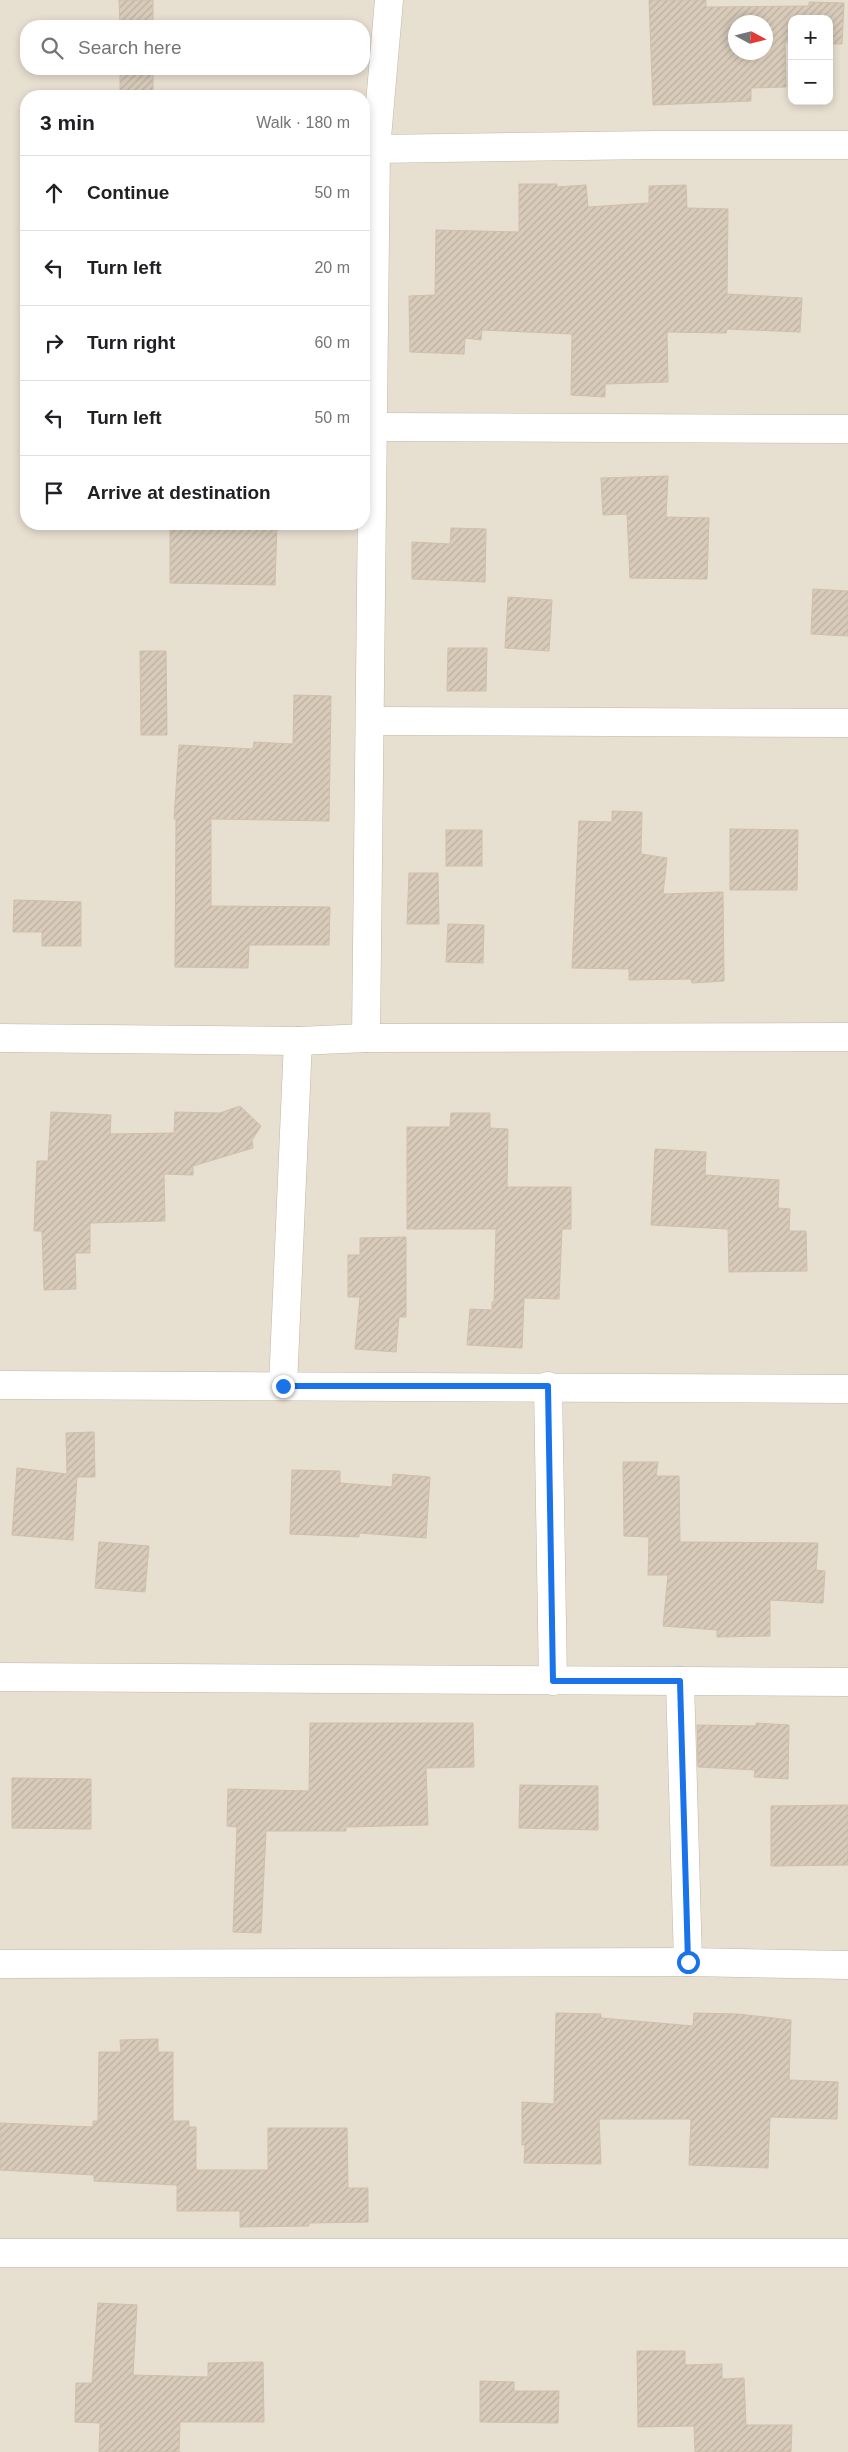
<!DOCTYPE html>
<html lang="en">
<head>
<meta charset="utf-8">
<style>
  body { margin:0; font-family:Arial,sans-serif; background:#f2f2f2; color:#202124 }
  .controls { position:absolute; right:15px; top:15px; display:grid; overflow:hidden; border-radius:10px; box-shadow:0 2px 8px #0003 }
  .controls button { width:45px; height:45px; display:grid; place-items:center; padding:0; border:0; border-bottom:1px solid #e0e0e0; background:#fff; color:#202124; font:25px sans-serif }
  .compass { position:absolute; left:728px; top:15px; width:45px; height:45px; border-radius:50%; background:#fff; box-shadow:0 2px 8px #0003; rotate:97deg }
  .stop { position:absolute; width:15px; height:15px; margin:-11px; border:4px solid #1a73e8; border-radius:50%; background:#fff }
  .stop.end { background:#1a73e8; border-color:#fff; box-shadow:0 1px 5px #0008 }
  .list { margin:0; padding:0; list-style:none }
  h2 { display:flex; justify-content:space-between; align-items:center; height:65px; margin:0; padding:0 20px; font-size:21px }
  h2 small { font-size:16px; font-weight:400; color:#757577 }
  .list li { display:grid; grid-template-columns:32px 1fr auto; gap:15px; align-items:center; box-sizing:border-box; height:75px; padding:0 20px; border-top:1px solid #e0e0e0 }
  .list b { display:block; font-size:19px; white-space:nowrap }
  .list em { font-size:16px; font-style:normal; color:#757577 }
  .icon { flex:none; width:28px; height:28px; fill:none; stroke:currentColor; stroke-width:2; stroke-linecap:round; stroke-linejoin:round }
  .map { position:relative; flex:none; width:848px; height:2452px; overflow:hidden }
  .search { position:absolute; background:#fff; box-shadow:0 2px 8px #0003; left:20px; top:20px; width:350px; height:55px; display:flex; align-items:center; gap:12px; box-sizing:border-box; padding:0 18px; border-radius:20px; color:#757577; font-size:19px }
  .panel { position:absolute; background:#fff; box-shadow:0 2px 8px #0003; left:20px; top:90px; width:350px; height:440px; border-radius:20px }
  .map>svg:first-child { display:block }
</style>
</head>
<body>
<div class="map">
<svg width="848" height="2452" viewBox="0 0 848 2452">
  <defs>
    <pattern id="building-hatch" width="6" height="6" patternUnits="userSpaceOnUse" patternTransform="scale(1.25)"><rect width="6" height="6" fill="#d8cbba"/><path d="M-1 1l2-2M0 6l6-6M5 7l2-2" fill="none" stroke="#bbafa0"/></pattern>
  </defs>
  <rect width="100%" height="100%" fill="#f3ede3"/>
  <!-- residential -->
  <path fill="#e7dfd0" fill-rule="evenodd" d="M 0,0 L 848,0 L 848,2452 L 0,2452 ZM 792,19 L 829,19 L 829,101 L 792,101 ZM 736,22 L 766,22 L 766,52 L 736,52 ZM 26,26 L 364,26 L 364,69 L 26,69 ZM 26,96 L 364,96 L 364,524 L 26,524 Z"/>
  <!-- building -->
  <g fill="url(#building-hatch)" stroke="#d0bfaa" fill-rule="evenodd">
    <path d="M 119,0 L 153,0 L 153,26 L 120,26 Z"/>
    <path d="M 649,0 L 706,0 L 706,7 L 809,6 L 809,2 L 844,3 L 842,44 L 829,44 L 829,19 L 792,19 L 792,42 L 785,42 L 786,87 L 751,88 L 751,101 L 653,105 ZM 736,22 L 766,22 L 766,52 L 736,52 Z"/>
    <rect x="120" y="69" width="33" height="25"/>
    <path d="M 519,184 L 557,184 L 557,187 L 586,185 L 588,207 L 649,203 L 649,186 L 686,185 L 687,208 L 728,209 L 727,294 L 802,298 L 800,332 L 727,329 L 726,333 L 667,332 L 668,382 L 605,384 L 605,397 L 571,395 L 572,334 L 482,330 L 481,340 L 465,338 L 464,354 L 410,352 L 409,296 L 435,295 L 436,230 L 519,232 Z"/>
    <path d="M 668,476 L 666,517 L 709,518 L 707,579 L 630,578 L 627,514 L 603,515 L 601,478 Z"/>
    <path d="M 170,524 L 277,524 L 275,585 L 170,583 Z"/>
    <path d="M 451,528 L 486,529 L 485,582 L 412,579 L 412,542 L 450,544 Z"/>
    <path d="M 813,589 L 848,591 L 848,636 L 811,634 Z"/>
    <path d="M 508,597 L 552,600 L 549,651 L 505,648 Z"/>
    <path d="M 448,648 L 487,648 L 486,691 L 447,691 Z"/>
    <path d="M 140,651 L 166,651 L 167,735 L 141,735 Z"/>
    <path d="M 294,695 L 331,696 L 329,821 L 211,819 L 211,906 L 330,907 L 329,945 L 249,945 L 248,968 L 175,967 L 176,819 L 174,819 L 179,745 L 253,749 L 254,742 L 293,744 Z"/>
    <path d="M 612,811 L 642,812 L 641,854 L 667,858 L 663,894 L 723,892 L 724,981 L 692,983 L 691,979 L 629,980 L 629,969 L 572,968 L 579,821 L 612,822 Z"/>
    <path d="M 730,829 L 798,830 L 797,890 L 730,890 Z"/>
    <rect x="446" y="830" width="36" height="36"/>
    <path d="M 409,873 L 438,873 L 439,924 L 407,924 Z"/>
    <path d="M 14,900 L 81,902 L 81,946 L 42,946 L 42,932 L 13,932 Z"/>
    <path d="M 448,924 L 484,925 L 483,963 L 446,962 Z"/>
    <path d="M 240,1106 L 261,1126 L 252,1140 L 253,1148 L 193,1166 L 193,1175 L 164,1174 L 165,1221 L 90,1223 L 90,1253 L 75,1253 L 76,1289 L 44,1290 L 42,1231 L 34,1231 L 37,1161 L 48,1161 L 51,1112 L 111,1115 L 110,1134 L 174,1133 L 175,1112 L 220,1113 Z"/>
    <path d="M 451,1113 L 490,1113 L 490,1128 L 508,1129 L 507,1187 L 571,1187 L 571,1229 L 562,1229 L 559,1299 L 524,1298 L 522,1348 L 467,1345 L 470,1309 L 492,1310 L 492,1302 L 494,1302 L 496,1229 L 407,1229 L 407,1127 L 450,1127 Z"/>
    <path d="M 655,1149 L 706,1152 L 705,1175 L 779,1180 L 778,1208 L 790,1209 L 789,1231 L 806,1231 L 807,1271 L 729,1272 L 728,1229 L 651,1225 Z"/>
    <path d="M 406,1237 L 406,1317 L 399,1317 L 396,1352 L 355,1349 L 360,1297 L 348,1297 L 348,1255 L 360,1255 L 360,1238 Z"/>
    <path d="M 94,1432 L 95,1477 L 77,1477 L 73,1540 L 12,1535 L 17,1468 L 67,1474 L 66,1433 Z"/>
    <path d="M 623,1462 L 658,1462 L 656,1476 L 679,1476 L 680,1542 L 818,1543 L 816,1570 L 825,1571 L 823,1603 L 770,1600 L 770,1636 L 717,1637 L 717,1630 L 663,1626 L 668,1575 L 648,1575 L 649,1537 L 624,1536 Z"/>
    <path d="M 292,1470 L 340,1471 L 340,1483 L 392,1487 L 393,1474 L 430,1477 L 426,1538 L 359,1533 L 359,1537 L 290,1534 Z"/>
    <path d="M 99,1542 L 149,1546 L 145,1592 L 95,1588 Z"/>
    <path d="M 310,1723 L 473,1723 L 474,1767 L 426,1768 L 428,1825 L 346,1827 L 346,1831 L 266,1831 L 261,1933 L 233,1932 L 237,1827 L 227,1826 L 228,1789 L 309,1791 Z"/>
    <path d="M 756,1723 L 789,1725 L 788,1779 L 754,1777 L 755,1770 L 698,1767 L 697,1725 L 756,1726 Z"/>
    <path d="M 12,1778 L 91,1779 L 91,1829 L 12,1828 Z"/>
    <path d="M 520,1785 L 598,1786 L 598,1830 L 519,1828 Z"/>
    <path d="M 848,1805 L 848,1865 L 771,1866 L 771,1806 Z"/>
    <path d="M 556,2013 L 601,2014 L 601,2018 L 693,2026 L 694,2013 L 738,2014 L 791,2020 L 789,2080 L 838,2082 L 837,2119 L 770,2117 L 768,2168 L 689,2165 L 691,2119 L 599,2119 L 601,2164 L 524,2163 L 525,2145 L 522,2145 L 522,2102 L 554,2104 Z"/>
    <path d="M 158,2039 L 158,2052 L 173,2052 L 173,2121 L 189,2121 L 189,2127 L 196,2127 L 196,2170 L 268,2170 L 268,2128 L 347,2128 L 348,2188 L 368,2188 L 368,2222 L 309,2223 L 309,2226 L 240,2227 L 240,2211 L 177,2211 L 177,2185 L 94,2181 L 94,2175 L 0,2170 L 0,2123 L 93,2127 L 93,2121 L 98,2121 L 99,2052 L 121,2052 L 120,2040 Z"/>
    <path d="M 98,2303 L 137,2305 L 133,2375 L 208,2377 L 208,2363 L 263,2362 L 264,2422 L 180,2422 L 179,2452 L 99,2452 L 100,2423 L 75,2422 L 76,2383 L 92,2383 Z"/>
    <path d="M 637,2351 L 685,2351 L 685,2365 L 722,2364 L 722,2379 L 744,2378 L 746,2425 L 792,2425 L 791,2452 L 695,2452 L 694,2426 L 638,2427 Z"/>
    <path d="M 480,2381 L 514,2382 L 514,2391 L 559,2391 L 558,2423 L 480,2422 Z"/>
  </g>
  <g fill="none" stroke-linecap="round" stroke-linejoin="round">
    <defs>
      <g id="street">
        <path d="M 376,149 L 656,145 L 848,145"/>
        <path d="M 373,427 L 848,429"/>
        <path d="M 370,721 L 848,723"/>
        <path d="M 0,1038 L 298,1041 L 366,1038 L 848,1037"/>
        <path d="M 366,1038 L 376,149 L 389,0"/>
        <path d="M 0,1385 L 848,1389"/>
        <path d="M 283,1386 L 298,1041"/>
        <path d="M 548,1386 L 553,1681"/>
        <path d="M 0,1677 L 848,1682"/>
        <path d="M 680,1681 L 688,1962"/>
        <path d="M 0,1964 L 688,1962 L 848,1965"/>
        <path d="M 0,2253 L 848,2253"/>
      </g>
    </defs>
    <!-- street casing -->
    <use href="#street" stroke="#c2b7a8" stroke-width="29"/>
    <!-- street -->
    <use href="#street" stroke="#fff" stroke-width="28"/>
  </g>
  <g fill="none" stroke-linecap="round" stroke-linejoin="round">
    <!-- route -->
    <path stroke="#1a73e8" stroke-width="6" d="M 283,1386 L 548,1386 L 553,1681 L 680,1681 L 688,1962"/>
  </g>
</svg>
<div class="controls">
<button>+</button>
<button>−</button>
</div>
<svg class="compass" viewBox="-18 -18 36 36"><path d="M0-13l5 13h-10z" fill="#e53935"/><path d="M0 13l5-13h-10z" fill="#757577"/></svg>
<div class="stop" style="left:688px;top:1962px"></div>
<div class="stop end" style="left:283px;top:1386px"></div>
<div class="search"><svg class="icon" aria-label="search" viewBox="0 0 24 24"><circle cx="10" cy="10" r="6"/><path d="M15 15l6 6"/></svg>Search here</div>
<section class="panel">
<h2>3 min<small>Walk · 180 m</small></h2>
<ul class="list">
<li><svg class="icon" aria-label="ahead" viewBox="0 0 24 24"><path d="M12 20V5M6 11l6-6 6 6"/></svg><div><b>Continue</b></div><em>50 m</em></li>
<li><svg class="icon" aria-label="left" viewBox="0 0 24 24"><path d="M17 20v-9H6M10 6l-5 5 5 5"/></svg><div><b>Turn left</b></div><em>20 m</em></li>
<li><svg class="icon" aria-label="right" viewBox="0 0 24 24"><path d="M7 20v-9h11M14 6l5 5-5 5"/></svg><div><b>Turn right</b></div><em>60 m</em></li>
<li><svg class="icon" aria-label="left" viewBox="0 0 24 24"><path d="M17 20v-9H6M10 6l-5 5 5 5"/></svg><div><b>Turn left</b></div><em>50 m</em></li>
<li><svg class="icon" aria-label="arrive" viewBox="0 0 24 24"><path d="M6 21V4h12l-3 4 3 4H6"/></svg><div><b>Arrive at destination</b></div></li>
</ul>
</section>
</div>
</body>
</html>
